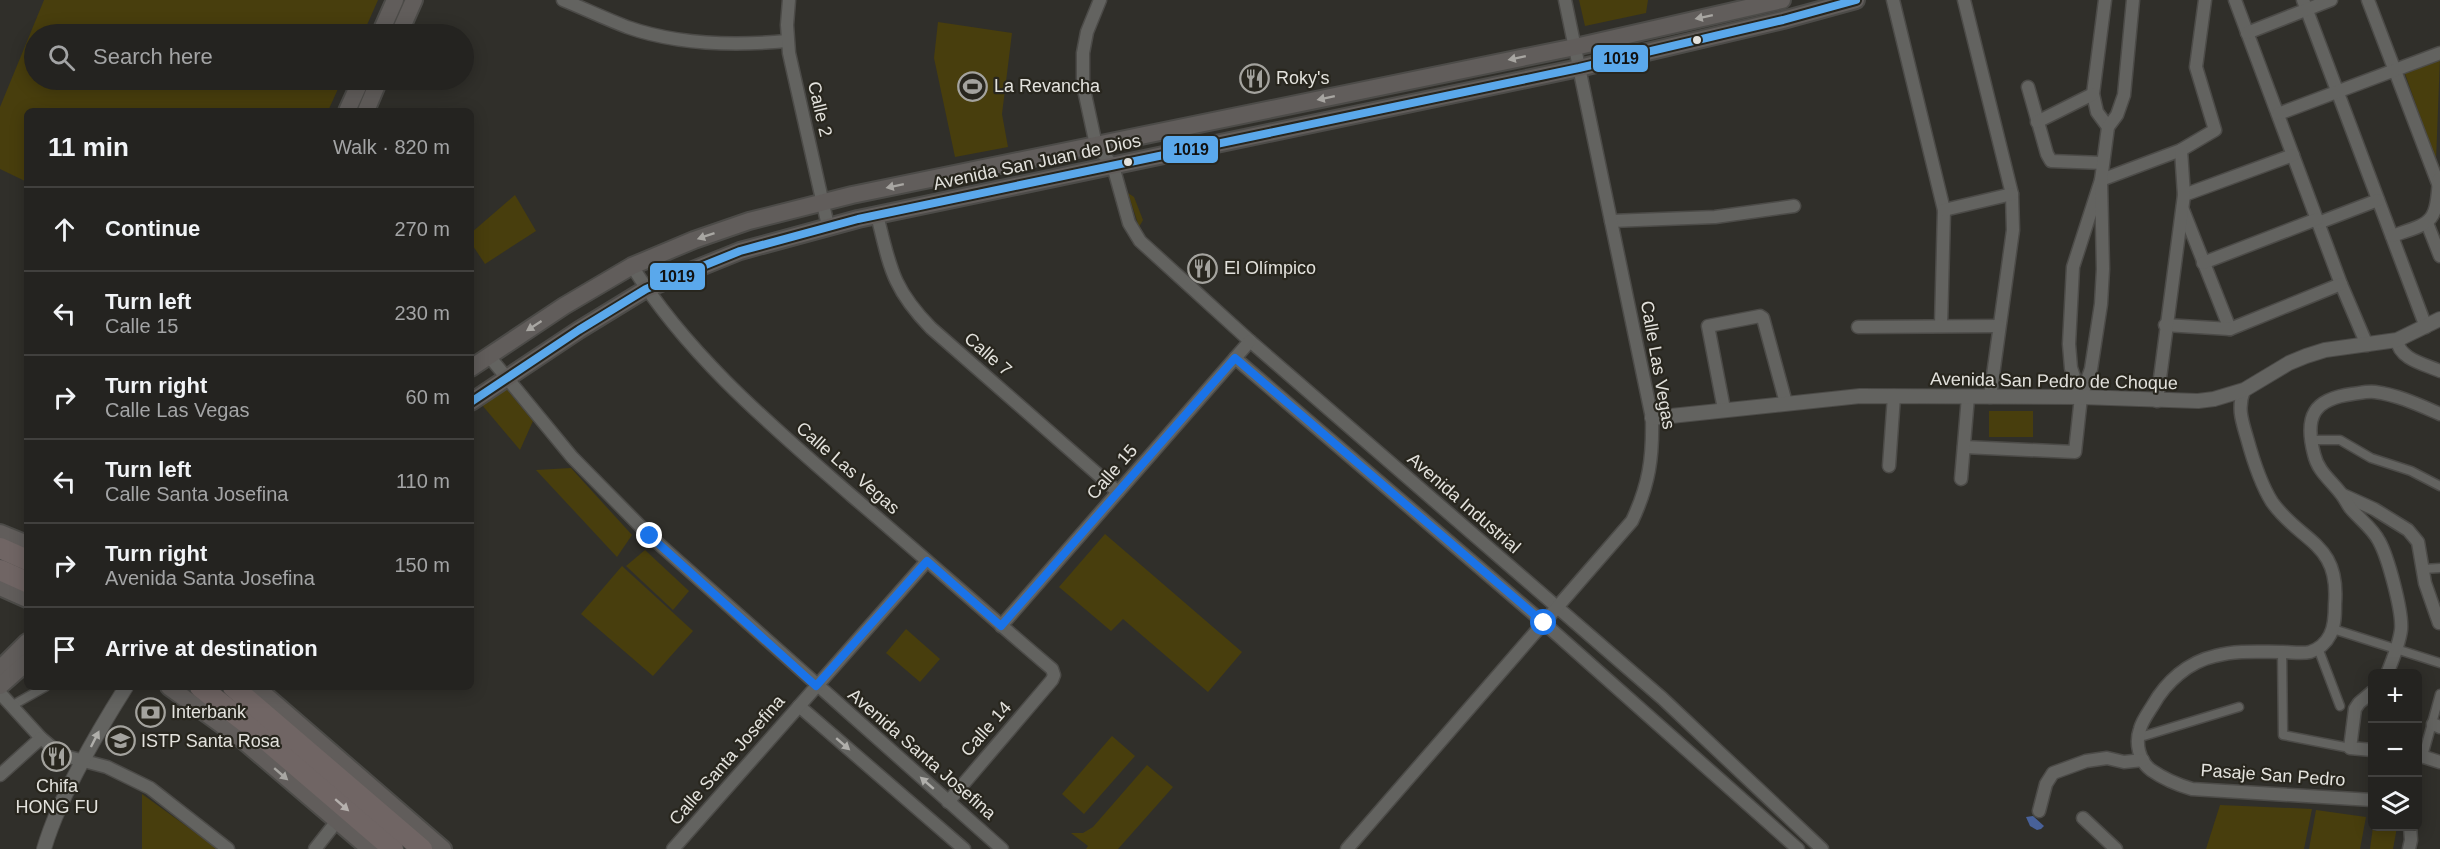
<!DOCTYPE html>
<html lang="en">
<head>
<meta charset="utf-8">
<style>
  body { margin:0; font-family:Arial,sans-serif; background:#302f2d; color:#f1f3f6 }
  .controls { position:absolute; right:18px; bottom:18px; display:grid; overflow:hidden; border-radius:9px; box-shadow:0 3px 15px #0003 }
  .controls button { width:54px; height:54px; display:grid; place-items:center; padding:0; border:0; border-bottom:2px solid #41403e; background:#242320; color:#f1f3f6; font:30px sans-serif }
  .stop { position:absolute; width:18px; height:18px; margin:-14px; border:4px solid #1a73e8; border-radius:50%; background:#fff }
  .stop.end { background:#1a73e8; border-color:#fff; box-shadow:0 2px 6px #0008 }
  .list { margin:0; padding:0; list-style:none }
  h2 { display:flex; justify-content:space-between; align-items:center; height:78px; margin:0; padding:0 24px; font-size:26px }
  h2 small { font-size:20px; font-weight:400; color:#a3a4a5 }
  .list li { display:grid; grid-template-columns:39px 1fr auto; gap:18px; align-items:center; box-sizing:border-box; height:84px; padding:0 24px; border-top:2px solid #41403e }
  .list b { display:block; font-size:22px; white-space:nowrap }
  .list p { margin:0; font-size:20px; white-space:nowrap; color:#a3a4a5 }
  .list em { font-size:20px; font-style:normal; color:#a3a4a5 }
  .icon { flex:none; width:33px; height:33px; fill:none; stroke:currentColor; stroke-width:2; stroke-linecap:round; stroke-linejoin:round }
  .map { position:relative; flex:none; width:2440px; height:849px; overflow:hidden }
  .search { position:absolute; background:#242320; box-shadow:0 3px 15px #0003; left:24px; top:24px; width:450px; height:66px; display:flex; align-items:center; gap:15px; box-sizing:border-box; padding:0 21px; border-radius:33px; color:#a3a4a5; font-size:22px }
  .panel { position:absolute; background:#242320; box-shadow:0 3px 15px #0003; left:24px; top:108px; width:450px; height:582px; border-radius:9px }
  .map>svg:first-child { display:block }
</style>
</head>
<body>
<div class="map">
<svg width="2440" height="849" viewBox="0 0 2440 849">
  <rect width="100%" height="100%" fill="#302f2a"/>
  <!-- green -->
  <g fill="#483e0d">
    <path d="M 44,0 L 378,0 L 363,34 L 34,34 L 34,80 L 342,80 L 328,111 L 27,111 L 27,182 L 0,169 L 0,107 Z"/>
    <path d="M 1579,0 L 1648,0 L 1646,13 L 1585,26 Z"/>
    <path d="M 938,22 L 1012,33 L 1002,114 L 1008,147 L 955,157 L 934,58 Z"/>
    <path d="M 2440,57 L 2436,161 L 2404,71 Z"/>
    <path d="M 1128,193 L 1134,197 L 1143,220 L 1139,227 Z"/>
    <path d="M 515,195 L 536,231 L 485,264 L 471,243 L 471,233 Z"/>
    <path d="M 505,387 L 533,421 L 520,450 L 482,405 Z"/>
    <rect x="1989" y="411" width="44" height="26"/>
    <path d="M 571,468 L 632,535 L 617,557 L 536,470 Z"/>
    <path d="M 1105,534 L 1242,652 L 1208,692 L 1123,619 L 1111,631 L 1059,587 Z"/>
    <path d="M 645,550 L 689,591 L 673,610 L 626,566 Z"/>
    <path d="M 622,566 L 693,631 L 653,676 L 581,614 Z"/>
    <path d="M 906,629 L 940,659 L 920,682 L 886,653 Z"/>
    <path d="M 1112,736 L 1135,756 L 1084,814 L 1062,794 Z"/>
    <path d="M 1147,765 L 1173,787 L 1118,849 L 1086,849 L 1088,846 L 1071,833 L 1083,833 L 1093,827 Z"/>
    <path d="M 142,794 L 218,849 L 142,849 Z"/>
    <path d="M 2220,805 L 2312,809 L 2304,849 L 2206,849 Z"/>
    <path d="M 2316,810 L 2366,817 L 2360,849 L 2309,849 Z"/>
    <path d="M 2373,827 L 2397,827 L 2393,849 L 2370,849 Z"/>
  </g>
  <!-- water -->
  <path fill="#486199" d="M 2033,816 L 2044,826 L 2041,829 L 2037,830 L 2030,826 L 2026,817 Z"/>
  <g fill="none" stroke-linecap="round" stroke-linejoin="round">
    <defs>
      <g id="pedestrian">
        <path d="M 2312,440 L 2340,440 L 2371,458 L 2411,471 L 2440,486"/>
        <path d="M 2423,569 L 2440,568"/>
        <path d="M 2333,629 L 2440,663"/>
        <path d="M 2318,648 L 2340,706"/>
        <path d="M 2282,652 L 2283,735 L 2350,748"/>
        <path d="M 13,705 L 45,687"/>
        <path d="M 2137,738 L 2239,707"/>
        <path d="M 2423,756 L 2440,694"/>
      </g>
      <g id="minor">
        <path d="M 563,0 C 585,9 606,19 627,27 C 678,45 734,46 787,41"/>
        <path d="M 789,0 L 787,25 L 789,53 L 828,226"/>
        <path d="M 1100,0 L 1087,32 L 1083,53 L 1083,85 L 1096,145 L 1113,166 L 1129,223 L 1140,241 L 1250,341 L 1662,698 L 1822,849"/>
        <path d="M 1893,0 L 1944,210 L 1941,326"/>
        <path d="M 1964,0 L 2012,194 L 2013,230 L 1990,397"/>
        <path d="M 2105,0 L 2093,94 L 2097,112 L 2108,127"/>
        <path d="M 2235,0 L 2341,284 L 2367,345"/>
        <path d="M 2303,0 L 2426,327"/>
        <path d="M 2368,0 L 2439,186"/>
        <path d="M 2247,33 L 2331,0"/>
        <path d="M 2028,87 L 2047,154 L 2051,161 L 2103,163"/>
        <path d="M 2278,114 L 2440,53"/>
        <path d="M 2037,122 L 2093,94"/>
        <path d="M 2184,195 L 2293,155"/>
        <path d="M 1944,210 L 2012,194"/>
        <path d="M 2183,210 L 2230,329"/>
        <path d="M 877,215 C 890,267 892,288 931,328 L 1118,492"/>
        <path d="M 1611,221 L 1715,217 L 1794,206"/>
        <path d="M 2318,223 L 2378,200"/>
        <path d="M 2427,223 L 2440,256"/>
        <path d="M 2392,236 C 2433,222 2436,224 2439,179"/>
        <path d="M 2203,263 L 2317,219"/>
        <path d="M 632,266 C 688,356 773,427 852,496 C 919,553 985,612 1052,669 L 1054,675 L 1052,680 L 948,802"/>
        <path d="M 2165,325 L 2230,329 L 2341,284"/>
        <path d="M 1858,327 L 1999,326"/>
        <path d="M 2397,340 C 2399,359 2424,364 2440,371"/>
        <path d="M 488,355 L 572,457 L 650,536 L 1002,849"/>
        <path d="M 1235,358 L 1544,623 L 1798,849"/>
        <path d="M 2244,390 C 2237,408 2242,421 2247,438 C 2253,460 2260,483 2272,502 C 2301,543 2340,542 2335,604 C 2335,614 2335,626 2330,635 C 2326,643 2319,649 2310,652 C 2302,654 2291,652 2283,652 C 2260,652 2237,650 2215,656 C 2188,662 2166,682 2153,705 C 2148,713 2142,721 2140,729 C 2135,743 2139,761 2151,770 C 2164,779 2178,785 2192,789 L 2372,800"/>
        <path d="M 2081,397 L 2071,368 L 2069,344 L 2073,267 L 2101,180 L 2181,150 L 2215,130 L 2196,67 L 2205,0"/>
        <path d="M 2157,401 L 2184,195 L 2181,150"/>
        <path d="M 1724,409 L 1708,326 L 1760,316 L 1763,318 L 1786,403"/>
        <path d="M 1964,447 L 2075,452 L 2081,397 L 2091,369 L 2101,304 L 2103,269 L 2101,180 L 2108,127 L 2117,115 L 2124,95 L 2133,0"/>
        <path d="M 1889,466 L 1894,396"/>
        <path d="M 1961,479 L 1968,397"/>
        <path d="M 2343,495 L 2374,509 L 2408,530 L 2418,542 L 2425,583 L 2439,623"/>
        <path d="M 1001,626 L 1250,341"/>
        <path d="M 2387,674 C 2393,659 2399,645 2401,630 C 2403,612 2388,557 2379,541 C 2373,529 2361,520 2352,510 C 2348,506 2346,500 2342,495 C 2332,481 2318,472 2314,454 C 2304,416 2314,399 2352,394 C 2360,393 2368,391 2375,392 C 2398,395 2419,405 2440,414"/>
        <path d="M 2372,692 L 2359,703 L 2355,709 L 2350,748 L 2372,750"/>
        <path d="M 0,693 L 41,738 L 61,755 L 107,767 L 150,788 L 228,849"/>
        <path d="M 799,706 L 964,849"/>
        <path d="M 2433,724 L 2440,727"/>
        <path d="M 2418,755 L 2440,762"/>
        <path d="M 0,775 L 41,738"/>
        <path d="M 2039,811 L 2046,784 L 2053,773 L 2086,761 L 2107,758 L 2124,762 L 2143,760"/>
        <path d="M 2083,818 L 2116,849"/>
        <path d="M 315,849 L 337,821"/>
        <path d="M 673,849 L 927,561"/>
        <path d="M 1347,849 L 1632,521 C 1649,485 1653,458 1652,418 L 1565,0"/>
        <path d="M 2409,849 L 2411,840 L 2410,826"/>
      </g>
      <g id="tertiary">
        <path d="M 1652,418 L 1860,396 L 2081,397 L 2198,401 L 2214,399 L 2244,390 L 2289,363 L 2306,356 L 2325,350 L 2397,340 L 2440,319"/>
        <path d="M 44,849 C 59,797 97,733 126,687"/>
      </g>
      <g id="secondary">
        <path d="M 380,34 L 395,0"/>
        <path d="M 399,34 L 414,0"/>
        <path d="M 347,111 L 361,80"/>
        <path d="M 366,111 L 379,80"/>
        <path d="M 471,368 L 564,306 L 632,266 L 694,240 L 749,221 L 852,195 L 1575,47 L 1782,0"/>
        <path d="M 471,402 L 579,330 L 646,289 L 740,251 L 858,219 L 1579,68 L 1783,20 L 1856,0"/>
        <path d="M 0,533 L 27,544"/>
        <path d="M 0,587 L 27,599"/>
        <path d="M 0,669 L 27,642"/>
        <path d="M 0,686 L 27,662"/>
        <path d="M 169,687 L 240,738 L 370,849"/>
        <path d="M 256,687 L 443,849"/>
      </g>
      <g id="trunk">
        <path d="M 0,548 L 27,560"/>
        <path d="M 0,570 L 27,582"/>
        <path d="M 200,687 L 245,722 L 393,849"/>
        <path d="M 233,687 L 422,849"/>
      </g>
    </defs>
    <!-- pedestrian casing -->
    <use href="#pedestrian" stroke="#4c4b48" stroke-width="11"/>
    <!-- minor casing -->
    <use href="#minor" stroke="#4c4b48" stroke-width="15"/>
    <!-- tertiary casing -->
    <use href="#tertiary" stroke="#4c4b48" stroke-width="16"/>
    <!-- secondary casing -->
    <use href="#secondary" stroke="#4c4b48" stroke-width="20"/>
    <!-- trunk casing -->
    <use href="#trunk" stroke="#4c4b48" stroke-width="22"/>
    <!-- pedestrian -->
    <use href="#pedestrian" stroke="#636360" stroke-width="8"/>
    <!-- minor -->
    <use href="#minor" stroke="#636360" stroke-width="12"/>
    <!-- tertiary -->
    <use href="#tertiary" stroke="#636360" stroke-width="14"/>
    <!-- secondary -->
    <use href="#secondary" stroke="#615d5b" stroke-width="16"/>
    <!-- trunk -->
    <use href="#trunk" stroke="#706564" stroke-width="20"/>
    <defs>
      <path id="bus-1" d="M 471,402 L 579,330 L 646,289 L 740,251 L 858,219 L 1579,68 L 1783,20 L 1856,0"/>
    </defs>
    <!-- bus-1 casing -->
    <use href="#bus-1" stroke="#28261e" stroke-width="12"/>
    <!-- bus-1 -->
    <use href="#bus-1" stroke="#5aa8eb" stroke-width="8"/>
  </g>
  <!-- one-way arrows -->
  <defs><path id="oneway-solid" d="M-6-.8H1V-3.2L6.5 0L1 3.2V.8H-6Z" transform="scale(1.5)"/></defs>
  <g fill="#a8a6a2">
    <use href="#oneway-solid" transform="translate(1704 17) rotate(168)"/>
    <use href="#oneway-solid" transform="translate(1517 58) rotate(168)"/>
    <use href="#oneway-solid" transform="translate(1326 98) rotate(168)"/>
    <use href="#oneway-solid" transform="translate(895 186) rotate(168)"/>
    <use href="#oneway-solid" transform="translate(706 236) rotate(161)"/>
    <use href="#oneway-solid" transform="translate(534 326) rotate(147)"/>
    <use href="#oneway-solid" transform="translate(281 774) rotate(41)"/>
  </g>
  <g fill="#b0afab">
    <use href="#oneway-solid" transform="translate(95 739) rotate(-63)"/>
    <use href="#oneway-solid" transform="translate(843 744) rotate(41)"/>
    <use href="#oneway-solid" transform="translate(927 783) rotate(-139)"/>
  </g>
  <use fill="#b5b0ad" href="#oneway-solid" transform="translate(342 805) rotate(41)"/>
  <g fill="none" stroke-linecap="round" stroke-linejoin="round">
    <!-- route -->
    <path stroke="#1a73e8" stroke-width="8" d="M 650,536 L 816,686 L 927,561 L 1001,626 L 1235,358 L 1544,623"/>
  </g>
  <!-- icons -->
  <defs>
    <symbol id="restaurant-ring" viewBox="-11 -11 22 22"><circle r="9.5" fill="#28261e" stroke="#a4a39e" stroke-width="1.5"/><path d="M-5-6h1v4h1v-4h1v4h1v-4h1v5L-1.5 .5V6h-2V.5L-5-1ZM5-6V6H3V1.5H1.5Q1.5-4 5-6Z" fill="#a4a39e"/></symbol>
    <symbol id="stadium-ring" viewBox="-11 -11 22 22"><circle r="9.5" fill="#28261e" stroke="#a4a39e" stroke-width="1.5"/><path d="M0-5a6.5 5 0 1 0 0 10a6.5 5 0 1 0 0-10ZM-3.5-1.8h7v3.6h-7Z" fill="#a4a39e"/></symbol>
    <symbol id="bank-ring" viewBox="-11 -11 22 22"><circle r="9.5" fill="#28261e" stroke="#a4a39e" stroke-width="1.5"/><path d="M-6-4H6V4H-6ZM0-2.3a2.3 2.3 0 1 0 0 4.6a2.3 2.3 0 1 0 0-4.6Z" fill="#a4a39e"/></symbol>
    <symbol id="school-ring" viewBox="-11 -11 22 22"><circle r="9.5" fill="#28261e" stroke="#a4a39e" stroke-width="1.5"/><path d="M0-5L7-2L0 1L-7-2ZM-4 1L0 2.5L4 1V4Q0 6-4 4Z" fill="#a4a39e"/></symbol>
  </defs>
  <g fill-rule="evenodd">
    <use href="#restaurant-ring" x="1238" y="62" width="33" height="33"/>
    <use href="#stadium-ring" x="956" y="70" width="33" height="33"/>
    <use href="#restaurant-ring" x="1186" y="252" width="33" height="33"/>
    <use href="#bank-ring" x="134" y="696" width="33" height="33"/>
    <use href="#school-ring" x="104" y="724" width="33" height="33"/>
    <use href="#restaurant-ring" x="40" y="740" width="33" height="33"/>
  </g>
  <!-- markers -->
  <g fill="#e3e2dd" stroke="#28261e" stroke-width="2">
    <circle cx="1697" cy="40" r="5"/>
    <circle cx="1128" cy="162" r="5"/>
  </g>
  <g text-anchor="middle" dominant-baseline="central" stroke-width="4.5" stroke-linejoin="round" paint-order="stroke">
    <!-- poi labels -->
    <g font-size="18" fill="#e3e2dd" stroke="#28261e" text-anchor="start">
      <text x="1276" y="78">Roky's</text>
      <text x="994" y="86">La Revancha</text>
      <text x="1224" y="268">El Olímpico</text>
      <text x="171" y="712">Interbank</text>
      <text x="141" y="741">ISTP Santa Rosa</text>
      <text x="57" y="786" text-anchor="middle">Chifa<tspan x="57" dy="21">HONG FU</tspan></text>
    </g>
    <!-- street labels -->
    <g font-size="18" fill="#e3e2dd" stroke="#28261e">
      <text transform="translate(820 109) rotate(77)">Calle 2</text>
      <text transform="translate(1037 162) rotate(-12)">Avenida San Juan de Dios</text>
      <text transform="translate(988 354) rotate(41)">Calle 7</text>
      <text transform="translate(1658 365) rotate(80)">Calle Las Vegas</text>
      <text transform="translate(2054 381) rotate(1)">Avenida San Pedro de Choque</text>
      <text transform="translate(848 468) rotate(41)">Calle Las Vegas</text>
      <text transform="translate(1112 472) rotate(-49)">Calle 15</text>
      <text transform="translate(1464 503) rotate(41)">Avenida Industrial</text>
      <text transform="translate(986 729) rotate(-49)">Calle 14</text>
      <text transform="translate(922 754) rotate(41)">Avenida Santa Josefina</text>
      <text transform="translate(727 760) rotate(-49)">Calle Santa Josefina</text>
      <text transform="translate(2273 775) rotate(4)">Pasaje San Pedro</text>
    </g>
  </g>
  <g stroke="#28261e" stroke-width="2">
    <rect x="1592" y="44" width="57" height="29" rx="6" fill="#5aa8eb"/>
    <rect x="1162" y="135" width="57" height="29" rx="6" fill="#5aa8eb"/>
    <rect x="649" y="262" width="57" height="29" rx="6" fill="#5aa8eb"/>
  </g>
  <g font-size="16" text-anchor="middle" font-weight="bold" fill="#111">
    <text x="1621" y="64">1019</text>
    <text x="1191" y="155">1019</text>
    <text x="677" y="282">1019</text>
  </g>
</svg>
<div class="controls">
<button>+</button>
<button>−</button>
<button><svg class="icon" aria-label="layers" viewBox="0 0 24 24"><path d="M12 4l9 5-9 5-9-5zM3 14l9 5 9-5"/></svg></button>
</div>
<div class="stop" style="left:1544px;top:623px"></div>
<div class="stop end" style="left:650px;top:536px"></div>
<div class="search"><svg class="icon" aria-label="search" viewBox="0 0 24 24"><circle cx="10" cy="10" r="6"/><path d="M15 15l6 6"/></svg>Search here</div>
<section class="panel">
<h2>11 min<small>Walk · 820 m</small></h2>
<ul class="list">
<li><svg class="icon" aria-label="ahead" viewBox="0 0 24 24"><path d="M12 20V5M6 11l6-6 6 6"/></svg><div><b>Continue</b></div><em>270 m</em></li>
<li><svg class="icon" aria-label="left" viewBox="0 0 24 24"><path d="M17 20v-9H6M10 6l-5 5 5 5"/></svg><div><b>Turn left</b><p>Calle 15</p></div><em>230 m</em></li>
<li><svg class="icon" aria-label="right" viewBox="0 0 24 24"><path d="M7 20v-9h11M14 6l5 5-5 5"/></svg><div><b>Turn right</b><p>Calle Las Vegas</p></div><em>60 m</em></li>
<li><svg class="icon" aria-label="left" viewBox="0 0 24 24"><path d="M17 20v-9H6M10 6l-5 5 5 5"/></svg><div><b>Turn left</b><p>Calle Santa Josefina</p></div><em>110 m</em></li>
<li><svg class="icon" aria-label="right" viewBox="0 0 24 24"><path d="M7 20v-9h11M14 6l5 5-5 5"/></svg><div><b>Turn right</b><p>Avenida Santa Josefina</p></div><em>150 m</em></li>
<li><svg class="icon" aria-label="arrive" viewBox="0 0 24 24"><path d="M6 21V4h12l-3 4 3 4H6"/></svg><div><b>Arrive at destination</b></div></li>
</ul>
</section>
</div>
</body>
</html>
